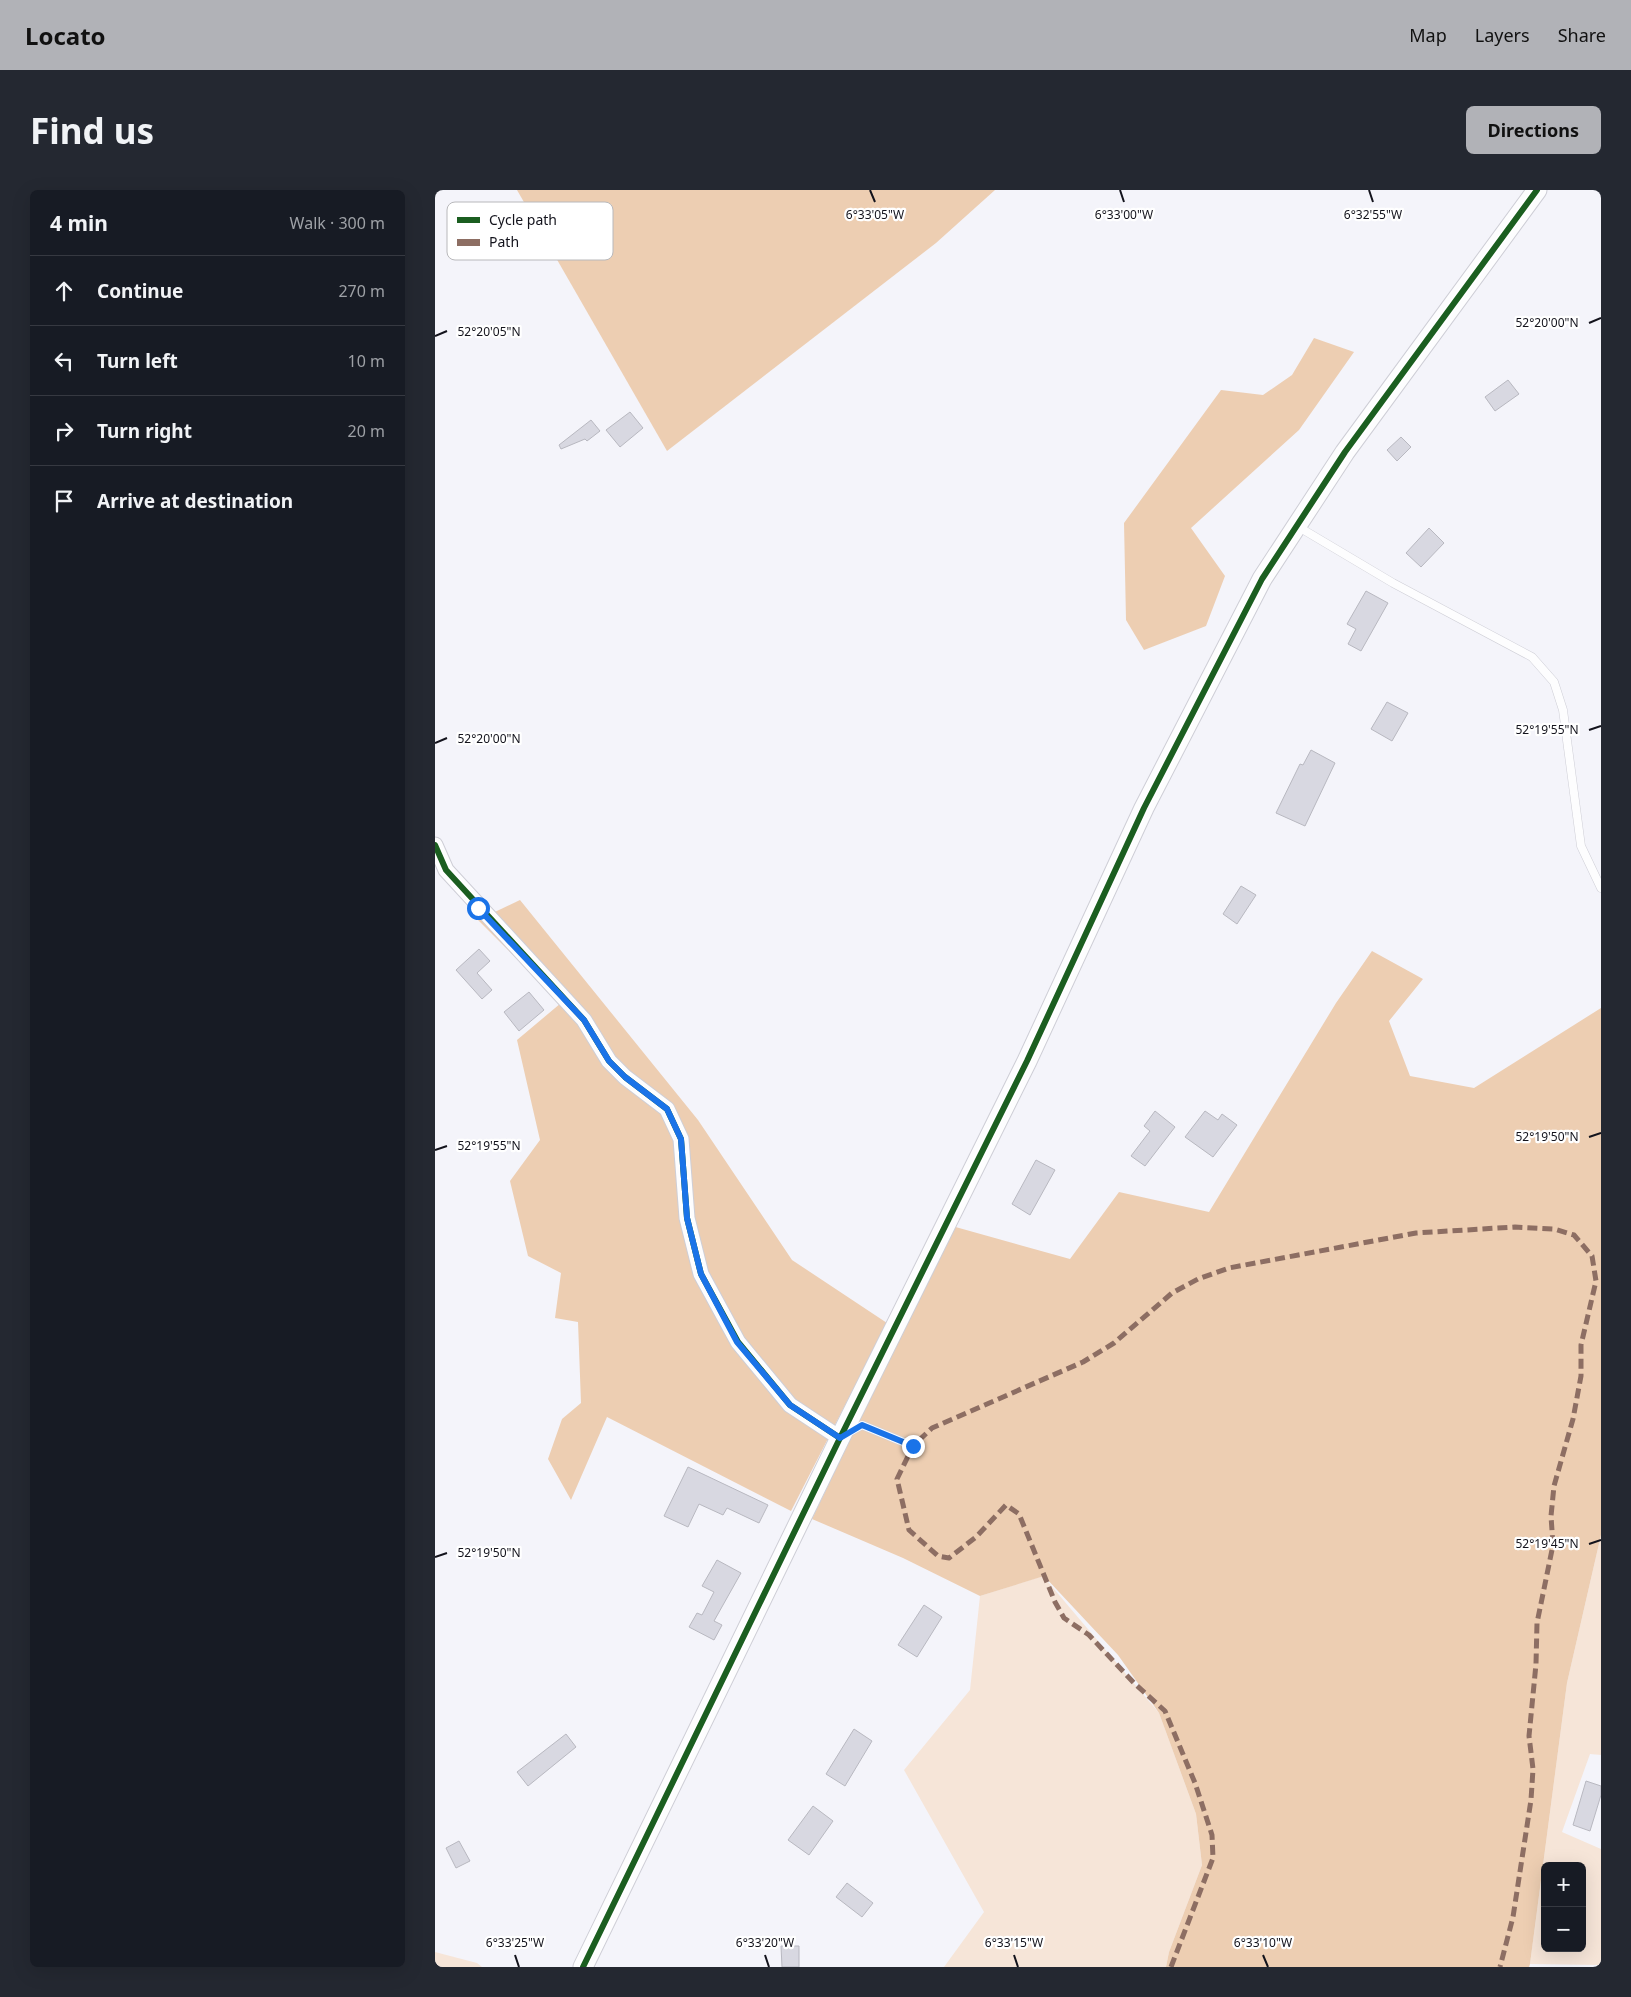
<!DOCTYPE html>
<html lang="en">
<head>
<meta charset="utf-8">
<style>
  body { margin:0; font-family:"Noto Sans",sans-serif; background:#242831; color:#f1f3f6 }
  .controls { position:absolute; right:15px; bottom:15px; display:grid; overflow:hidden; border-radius:8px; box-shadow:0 5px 20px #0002 }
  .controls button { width:45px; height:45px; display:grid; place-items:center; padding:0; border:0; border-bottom:1px solid #363941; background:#171b24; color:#f1f3f6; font:25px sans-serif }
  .stop { position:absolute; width:15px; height:15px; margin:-11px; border:4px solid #1a73e8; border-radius:50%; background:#fff }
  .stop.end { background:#1a73e8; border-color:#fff; box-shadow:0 1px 5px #0008 }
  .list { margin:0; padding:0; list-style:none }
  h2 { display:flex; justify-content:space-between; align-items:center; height:65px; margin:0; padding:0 20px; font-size:21px }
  h2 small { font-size:16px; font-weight:400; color:#9ea1a6 }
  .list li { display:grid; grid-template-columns:32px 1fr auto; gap:15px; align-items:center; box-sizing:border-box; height:70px; padding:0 20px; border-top:1px solid #363941 }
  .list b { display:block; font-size:19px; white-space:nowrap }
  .list em { font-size:16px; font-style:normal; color:#9ea1a6 }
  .icon { flex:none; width:28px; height:28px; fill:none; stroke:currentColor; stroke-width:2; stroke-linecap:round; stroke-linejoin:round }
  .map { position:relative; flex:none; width:1166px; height:1777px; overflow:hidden; border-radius:8px }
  header { display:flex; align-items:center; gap:30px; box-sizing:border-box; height:70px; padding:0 25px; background:#b1b2b7; color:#111 }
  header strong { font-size:24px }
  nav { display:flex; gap:28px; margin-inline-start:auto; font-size:18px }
  .intro { display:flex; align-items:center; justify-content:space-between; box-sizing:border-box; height:120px; padding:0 30px }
  h1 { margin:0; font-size:35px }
  .button { padding:12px 22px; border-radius:8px; background:#b1b2b7; color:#111; font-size:18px; font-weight:700 }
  main { display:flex; gap:30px; padding:0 30px }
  aside { flex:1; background:#171b24; border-radius:8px; box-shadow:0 5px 20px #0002 }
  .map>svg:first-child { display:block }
</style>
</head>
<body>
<header>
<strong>Locato</strong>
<nav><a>Map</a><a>Layers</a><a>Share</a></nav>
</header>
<div class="intro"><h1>Find us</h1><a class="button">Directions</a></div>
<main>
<aside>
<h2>4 min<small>Walk · 300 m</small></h2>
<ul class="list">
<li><svg class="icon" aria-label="ahead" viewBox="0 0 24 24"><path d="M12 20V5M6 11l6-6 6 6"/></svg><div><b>Continue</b></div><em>270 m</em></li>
<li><svg class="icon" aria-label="left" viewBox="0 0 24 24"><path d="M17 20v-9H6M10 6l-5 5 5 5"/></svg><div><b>Turn left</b></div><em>10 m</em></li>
<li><svg class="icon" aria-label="right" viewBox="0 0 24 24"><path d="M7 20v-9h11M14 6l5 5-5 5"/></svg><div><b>Turn right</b></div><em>20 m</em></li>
<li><svg class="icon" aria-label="arrive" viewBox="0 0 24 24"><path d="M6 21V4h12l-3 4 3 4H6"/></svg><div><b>Arrive at destination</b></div></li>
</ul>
</aside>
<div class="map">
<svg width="1166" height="1777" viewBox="0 0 1166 1777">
  <rect width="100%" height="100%" fill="#f4f4fa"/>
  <!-- green -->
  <g fill="#f6e5d8" fill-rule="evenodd">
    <path d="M 1166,1345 L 1166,1565 L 1155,1564 L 1127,1642 L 1166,1659 L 1166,1775 L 1095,1774 L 1132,1493 ZM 1110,1676 L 1147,1676 L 1147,1758 L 1110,1758 Z"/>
    <path d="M 608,1386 L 724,1523 L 761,1624 L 767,1675 L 734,1762 L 731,1777 L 509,1777 L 549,1722 L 469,1580 L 535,1500 L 545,1406 Z"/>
    <path d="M 0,1762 L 42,1773 L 47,1777 L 0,1777 Z"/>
  </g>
  <!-- forest -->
  <g fill="#edceb2">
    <path d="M 82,0 L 560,0 L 501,53 L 232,261 Z"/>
    <path d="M 879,148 L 919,162 L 864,240 L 756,338 L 790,386 L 771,436 L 709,460 L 691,430 L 689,333 L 786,200 L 828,205 L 857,185 Z"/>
    <path d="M 85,710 L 263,930 L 357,1070 L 452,1133 L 356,1321 L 172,1227 L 136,1310 L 113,1269 L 127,1229 L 146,1213 L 143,1132 L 120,1128 L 126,1083 L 93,1066 L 75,991 L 105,950 L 82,850 L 126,813 L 43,730 Z"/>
    <path d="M 937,761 L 988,789 L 954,831 L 975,886 L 1039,898 L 1166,818 L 1166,1345 L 1132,1493 L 1095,1774 L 1094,1777 L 731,1777 L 734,1762 L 767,1675 L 761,1624 L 724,1523 L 683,1465 L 609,1386 L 545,1406 L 468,1368 L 377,1329 L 517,1036 L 635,1069 L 684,1002 L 774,1022 L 901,813 Z"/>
  </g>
  <!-- building -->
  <g fill="#d8d8e1" stroke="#b8b8c0">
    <path d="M 1073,190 L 1084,204 L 1060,221 L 1050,207 Z"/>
    <path d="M 195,222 L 208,238 L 185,257 L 171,240 Z"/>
    <path d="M 156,230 L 165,241 L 152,251 L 150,249 L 126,259 L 124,255 Z"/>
    <path d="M 966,247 L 976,257 L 962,271 L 952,260 Z"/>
    <path d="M 994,338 L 1009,353 L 986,377 L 971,363 Z"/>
    <path d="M 931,401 L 953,413 L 926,461 L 913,454 L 921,439 L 912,434 Z"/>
    <path d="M 952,512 L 973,523 L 957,551 L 936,539 Z"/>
    <path d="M 876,560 L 900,573 L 870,636 L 841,623 L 865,574 L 868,575 Z"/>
    <path d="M 806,696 L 821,705 L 802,734 L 788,724 Z"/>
    <path d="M 44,759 L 55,771 L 42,783 L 57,800 L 47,809 L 21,780 Z"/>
    <path d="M 94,802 L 109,820 L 84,841 L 69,822 Z"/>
    <path d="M 720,921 L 740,937 L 710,976 L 696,966 L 715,941 L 709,936 Z"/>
    <path d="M 770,921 L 783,930 L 787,924 L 802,935 L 778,967 L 750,947 Z"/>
    <path d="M 601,970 L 620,980 L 595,1025 L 577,1014 Z"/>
    <path d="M 253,1277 L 333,1315 L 324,1333 L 292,1318 L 288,1325 L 264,1314 L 253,1337 L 229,1326 Z"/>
    <path d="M 282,1370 L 306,1383 L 279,1431 L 287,1435 L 279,1450 L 254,1437 L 262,1423 L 267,1425 L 279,1402 L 267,1396 Z"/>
    <path d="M 489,1415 L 507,1427 L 482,1467 L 463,1455 Z"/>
    <path d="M 419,1539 L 437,1551 L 410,1596 L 391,1584 Z"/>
    <path d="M 131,1544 L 141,1557 L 93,1596 L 82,1582 Z"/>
    <path d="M 1151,1591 L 1166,1596 L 1166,1605 L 1155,1641 L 1138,1635 Z"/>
    <path d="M 378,1616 L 398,1631 L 374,1665 L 353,1650 Z"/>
    <path d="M 24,1651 L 35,1671 L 21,1678 L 11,1658 Z"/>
    <path d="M 412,1693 L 438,1713 L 427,1727 L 401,1707 Z"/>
    <path d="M 346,1756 L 364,1756 L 364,1777 L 347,1777 Z"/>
  </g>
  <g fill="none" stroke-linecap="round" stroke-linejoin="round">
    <defs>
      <g id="service">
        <path d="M 862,336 L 958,393 L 1097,467 L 1119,492 L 1128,520 L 1146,656 L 1166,698"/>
        <path d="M 411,1244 L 427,1235 L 478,1256"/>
      </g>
      <path id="minor" d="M 0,655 L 11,680 L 149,830 L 174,871 L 190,887 L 232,919 L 246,949 L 252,1028 L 266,1084 L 303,1152 L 355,1215 L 405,1248"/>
      <path id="tertiary" d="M 148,1777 L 405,1248 L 592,871 L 709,618 L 827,389 L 910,262 L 1102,0"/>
    </defs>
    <!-- service casing -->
    <use href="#service" stroke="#ceced6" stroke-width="9"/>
    <!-- minor casing -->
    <use href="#minor" stroke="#ceced6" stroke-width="17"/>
    <!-- tertiary casing -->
    <use href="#tertiary" stroke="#ceced6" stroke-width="21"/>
    <!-- service -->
    <use href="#service" stroke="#fdfdfe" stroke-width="8"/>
    <!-- minor -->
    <use href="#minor" stroke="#fdfdfe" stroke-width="15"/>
    <!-- tertiary -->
    <use href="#tertiary" stroke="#fdfdfe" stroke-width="19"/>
    <!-- quiet -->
    <path stroke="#8d6e63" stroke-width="5" stroke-dasharray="10 5" stroke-linecap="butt" d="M 736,1777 L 778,1668 L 777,1645 L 760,1593 L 730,1521 L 699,1493 L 654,1445 L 629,1428 L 620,1412 L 584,1324 L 571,1315 L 541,1347 L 514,1368 L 503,1366 L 474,1340 L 462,1289 L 478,1256 L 497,1238 L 648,1172 L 679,1153 L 737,1103 L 763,1089 L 794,1078 L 981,1043 L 1080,1037 L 1119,1039 L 1139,1045 L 1157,1066 L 1161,1091 L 1146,1155 L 1146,1186 L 1138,1229 L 1119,1296 L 1116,1326 L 1118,1355 L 1102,1433 L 1101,1474 L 1094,1546 L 1098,1579 L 1096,1610 L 1078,1727 L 1065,1777"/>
    <defs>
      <g id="cycleway">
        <path d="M 0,655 L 11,680 L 149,830 L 174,871 L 190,887 L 232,919 L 246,949 L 252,1028 L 266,1084 L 303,1152 L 355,1215 L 405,1248"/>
        <path d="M 148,1777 L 405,1248 L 592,871 L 709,618 L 827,389 L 910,262 L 1102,0"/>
      </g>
    </defs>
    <!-- cycleway casing -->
    <use href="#cycleway" stroke="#fff" stroke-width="9"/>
    <!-- cycleway -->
    <use href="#cycleway" stroke="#1b5e20" stroke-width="6"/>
  </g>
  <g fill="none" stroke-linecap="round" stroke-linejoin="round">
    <!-- route -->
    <path stroke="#1a73e8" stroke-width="6" d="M 43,718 L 149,830 L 174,871 L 190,887 L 232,919 L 246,949 L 252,1028 L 266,1084 L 302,1152 L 355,1215 L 405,1248 L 427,1235 L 478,1256"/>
  </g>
  <!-- ticks -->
  <path fill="none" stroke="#13131c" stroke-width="2" d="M 435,0 L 440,12M 685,0 L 689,12M 934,0 L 938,12M 1154,133 L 1166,128M 0,146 L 12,141M 1154,540 L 1166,536M 0,553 L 12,548M 1154,947 L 1166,943M 0,960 L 12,956M 1154,1354 L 1166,1350M 0,1367 L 12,1363M 80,1765 L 84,1777M 330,1765 L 334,1777M 579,1765 L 583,1777M 828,1765 L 833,1777"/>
  <!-- legend -->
  <rect x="12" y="12" width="166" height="58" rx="8" fill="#fff" stroke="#b8b8bb" stroke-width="1"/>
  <rect x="22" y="27" width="23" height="6" fill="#1b5e20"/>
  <rect x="22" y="49" width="23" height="7" fill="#8d6e63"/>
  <g font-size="14" fill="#13131c">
    <text x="54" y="35">Cycle path</text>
    <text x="54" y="57">Path</text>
  </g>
  <g font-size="12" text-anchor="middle" fill="#13131c" stroke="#fff" stroke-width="4.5" stroke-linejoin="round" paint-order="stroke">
    <text x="938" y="29">6°32'55"W</text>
    <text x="440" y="29">6°33'05"W</text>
    <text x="689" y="29">6°33'00"W</text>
    <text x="1112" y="137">52°20'00"N</text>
    <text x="54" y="146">52°20'05"N</text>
    <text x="1112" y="544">52°19'55"N</text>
    <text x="54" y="553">52°20'00"N</text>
    <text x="1112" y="951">52°19'50"N</text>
    <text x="54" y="960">52°19'55"N</text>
    <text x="1112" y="1358">52°19'45"N</text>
    <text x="54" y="1367">52°19'50"N</text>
    <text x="80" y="1757">6°33'25"W</text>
    <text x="330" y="1757">6°33'20"W</text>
    <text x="579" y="1757">6°33'15"W</text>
    <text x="828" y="1757">6°33'10"W</text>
  </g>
</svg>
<div class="controls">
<button>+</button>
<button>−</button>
</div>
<div class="stop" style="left:43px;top:718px"></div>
<div class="stop end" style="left:478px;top:1256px"></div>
</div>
</main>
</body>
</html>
